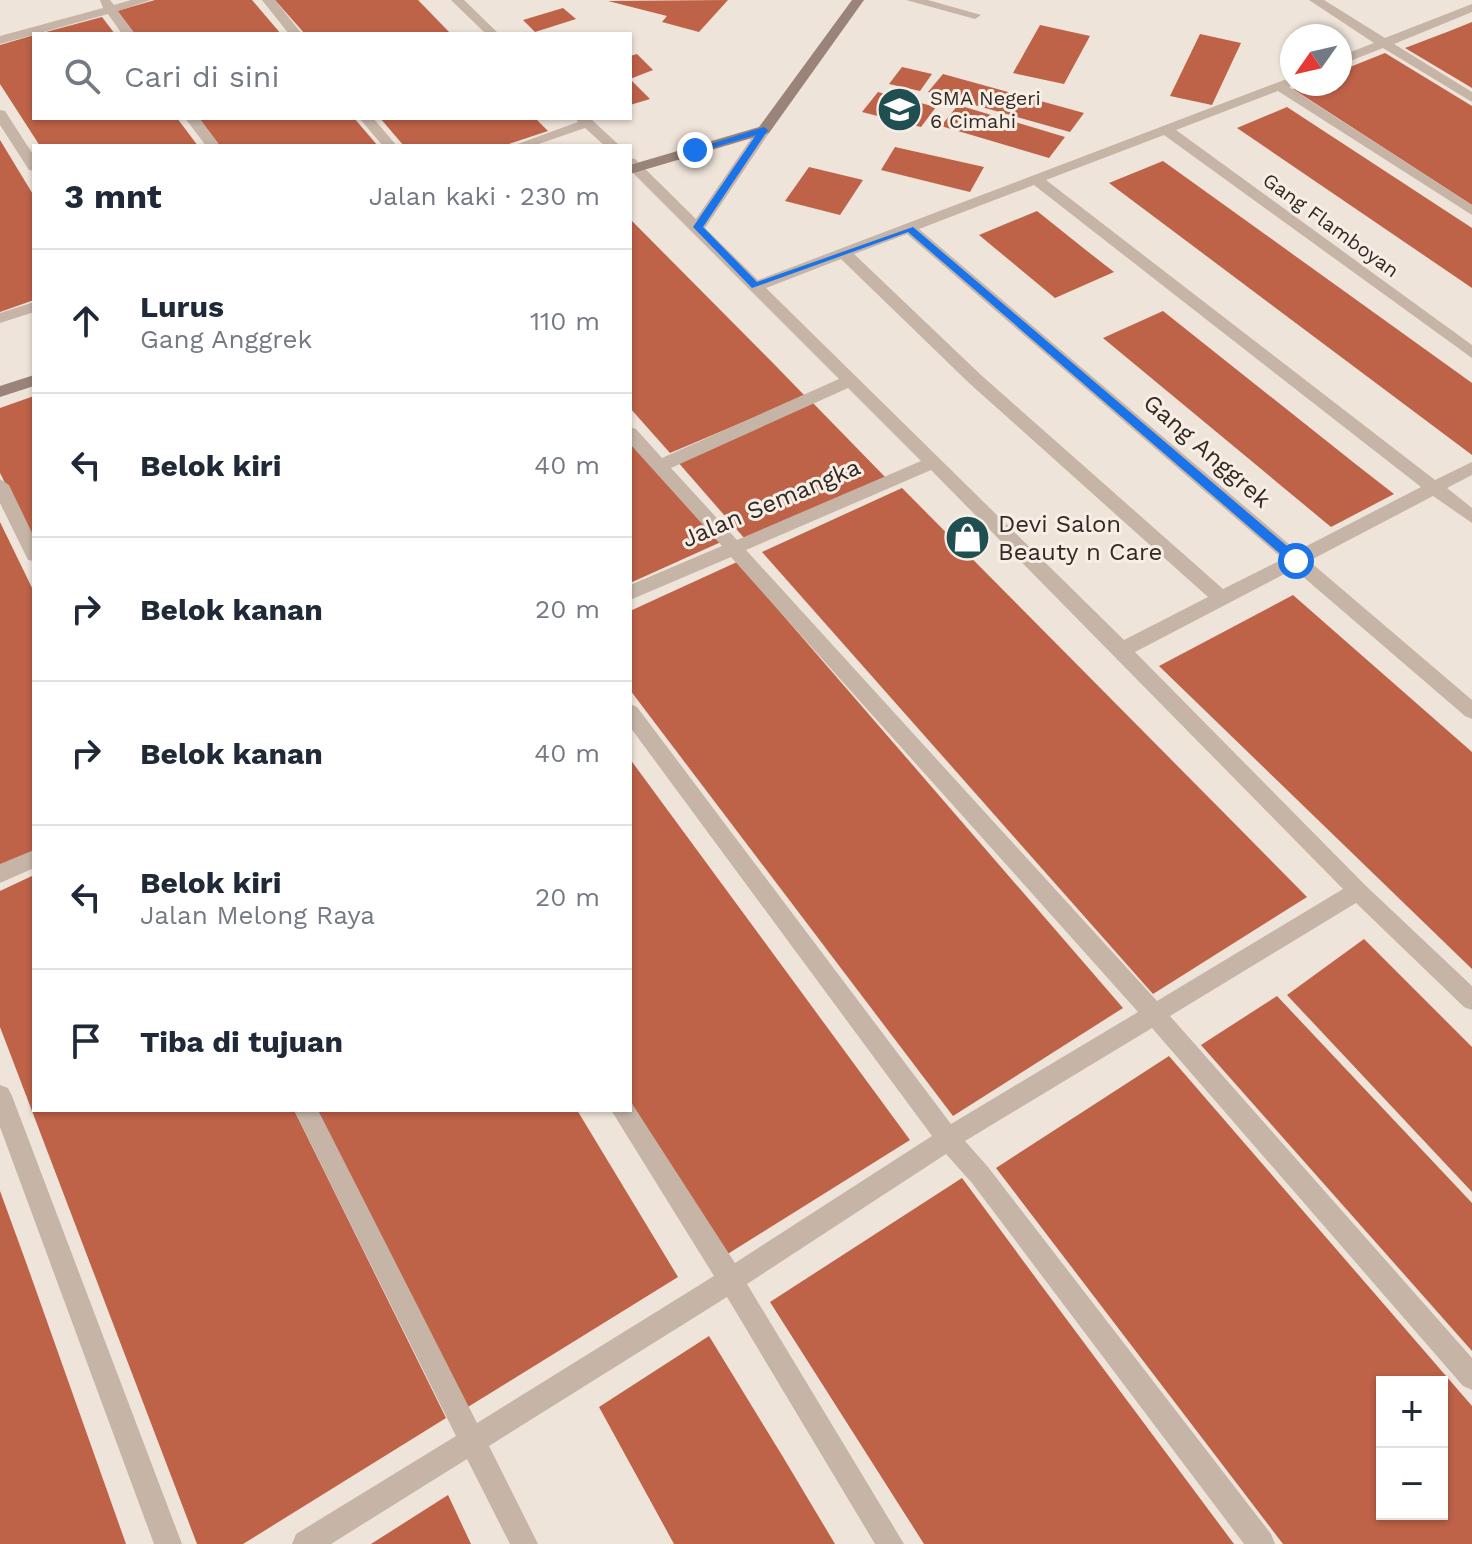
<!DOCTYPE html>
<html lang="id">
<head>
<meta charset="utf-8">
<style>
  body { margin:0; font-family:"Work Sans",sans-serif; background:#f6f6f7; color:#1f2937 }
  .controls { position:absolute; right:24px; bottom:24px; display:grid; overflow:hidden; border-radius:0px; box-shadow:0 2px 6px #0004 }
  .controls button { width:72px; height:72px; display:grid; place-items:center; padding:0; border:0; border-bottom:2px solid #e0e1e3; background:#fff; color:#1f2937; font:40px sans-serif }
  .compass { position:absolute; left:1280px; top:24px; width:72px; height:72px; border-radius:50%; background:#fff; box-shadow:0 2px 6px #0004; rotate:236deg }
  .stop { position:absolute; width:24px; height:24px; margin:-18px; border:6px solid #1a73e8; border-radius:50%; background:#fff }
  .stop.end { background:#1a73e8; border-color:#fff; box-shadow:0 2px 8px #0008 }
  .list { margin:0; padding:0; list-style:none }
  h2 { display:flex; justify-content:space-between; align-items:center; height:104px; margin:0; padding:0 32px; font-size:34px }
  h2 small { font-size:26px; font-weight:400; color:#747a83 }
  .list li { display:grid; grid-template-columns:52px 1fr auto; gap:24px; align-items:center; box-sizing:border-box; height:144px; padding:0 32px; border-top:2px solid #e0e1e3 }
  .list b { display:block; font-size:30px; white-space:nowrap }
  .list p { margin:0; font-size:26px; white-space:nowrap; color:#747a83 }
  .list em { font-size:26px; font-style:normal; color:#747a83 }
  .icon { flex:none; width:44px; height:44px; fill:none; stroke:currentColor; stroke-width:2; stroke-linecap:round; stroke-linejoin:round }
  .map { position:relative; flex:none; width:1472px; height:1544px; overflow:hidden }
  .search { position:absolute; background:#fff; box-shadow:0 2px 6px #0004; left:32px; top:32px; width:600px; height:88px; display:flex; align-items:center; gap:20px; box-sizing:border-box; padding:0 28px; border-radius:0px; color:#747a83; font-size:30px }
  .panel { position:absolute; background:#fff; box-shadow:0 2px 6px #0004; left:32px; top:144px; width:600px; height:968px; border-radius:0px }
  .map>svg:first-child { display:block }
</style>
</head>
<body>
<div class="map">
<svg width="1472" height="1544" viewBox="0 0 1472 1544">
  <rect width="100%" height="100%" fill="#efe4d9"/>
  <!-- building -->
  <g fill="#be6248" fill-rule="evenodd">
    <path d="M 155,0 L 252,0 L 281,34 L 135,34 L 117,11 Z"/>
    <path d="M 275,0 L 418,0 L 451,34 L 305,34 Z"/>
    <path d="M 728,0 L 699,32 L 662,22 L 667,16 L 608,1 Z"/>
    <path d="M 563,8 L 576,19 L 535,32 L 523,20 Z"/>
    <path d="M 102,17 L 115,34 L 42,34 L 42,33 Z"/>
    <path d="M 1472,22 L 1472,88 L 1405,48 L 1447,32 Z"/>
    <path d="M 1040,25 L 1090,36 L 1064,84 L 1013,73 Z"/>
    <path d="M 1200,34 L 1241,43 L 1212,105 L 1170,96 Z"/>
    <path d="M 34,35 L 34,118 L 177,118 L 198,146 L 40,146 L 0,84 L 0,45 Z"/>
    <path d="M 1385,53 L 1472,106 L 1472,205 L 1293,89 L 1306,84 L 1340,84 L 1340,71 Z"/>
    <path d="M 637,54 L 653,70 L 630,79 L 630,56 Z"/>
    <path d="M 902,67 L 932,74 L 920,91 L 889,84 Z"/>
    <path d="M 943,74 L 1084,113 L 1070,132 L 928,92 Z"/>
    <path d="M 630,79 L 650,99 L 630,105 Z"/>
    <path d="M 878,92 L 936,107 L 921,127 L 862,112 Z"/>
    <path d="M 958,105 L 1065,137 L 1049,158 L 941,126 Z"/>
    <path d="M 1287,107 L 1472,228 L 1472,288 L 1237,128 Z"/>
    <path d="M 199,118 L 354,118 L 378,146 L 220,146 Z"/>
    <path d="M 380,118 L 535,118 L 548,131 L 503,146 L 404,146 Z"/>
    <path d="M 0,140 L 34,196 L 34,300 L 0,312 Z"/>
    <path d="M 895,147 L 984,167 L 970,192 L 881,170 Z"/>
    <path d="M 1163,161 L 1472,383 L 1472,455 L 1109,183 Z"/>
    <path d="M 809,167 L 863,180 L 840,215 L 785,201 Z"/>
    <path d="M 1037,211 L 1087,251 L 1114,272 L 1055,298 L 979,235 Z"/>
    <path d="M 630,219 L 770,360 L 805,396 L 670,453 L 630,408 Z"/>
    <path d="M 1163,311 L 1358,466 L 1394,494 L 1331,527 L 1103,338 Z"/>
    <path d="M 34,396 L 34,541 L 0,473 L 0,408 Z"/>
    <path d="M 812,402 L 886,478 L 745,539 L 677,461 Z"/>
    <path d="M 630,438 L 721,542 L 630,583 Z"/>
    <path d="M 902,488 L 1237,826 L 1307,897 L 1153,994 L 762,552 Z"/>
    <path d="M 0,522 L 34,592 L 34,853 L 0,868 Z"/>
    <path d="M 737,562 L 1123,1008 L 953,1116 L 630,690 L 630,611 Z"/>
    <path d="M 1293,595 L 1472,752 L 1472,969 L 1159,666 Z"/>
    <path d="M 630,759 L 910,1140 L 718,1260 L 625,1110 L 630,1110 Z"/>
    <path d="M 34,875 L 34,1110 L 294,1110 L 446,1418 L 243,1544 L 197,1544 L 0,1027 L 0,891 Z"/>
    <path d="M 1364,939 L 1472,1047 L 1472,1192 L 1287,995 Z"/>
    <path d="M 1277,996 L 1472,1203 L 1472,1351 L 1201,1045 Z"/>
    <path d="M 1169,1056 L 1472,1406 L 1472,1544 L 1283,1544 L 996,1168 ZM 1382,1382 L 1442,1382 L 1442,1514 L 1382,1514 Z"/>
    <path d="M 314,1110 L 577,1110 L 678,1277 L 463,1410 Z"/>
    <path d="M 962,1178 L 1041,1285 L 1234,1544 L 924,1544 L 770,1302 Z"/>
    <path d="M 0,1191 L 27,1265 L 126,1544 L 0,1544 Z"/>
    <path d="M 709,1336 L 783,1457 L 835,1544 L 674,1544 L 599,1407 Z"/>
    <path d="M 448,1495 L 471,1544 L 371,1544 Z"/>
  </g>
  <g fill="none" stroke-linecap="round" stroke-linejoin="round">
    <!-- minor -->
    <g fill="#c6b4a6" fill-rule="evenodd">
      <path d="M 100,0 L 110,0 L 114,5 L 131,0 L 151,0 L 118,11 L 135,34 L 122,34 L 108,14 L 0,44 L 0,36 L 103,8 Z"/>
      <path d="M 262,0 L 275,0 L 302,34 L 289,34 Z"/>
      <path d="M 451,0 L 464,0 L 499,34 L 486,34 Z"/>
      <path d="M 906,0 L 928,0 L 981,15 L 975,19 Z"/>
      <path d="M 1309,0 L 1324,0 L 1385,38 L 1472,4 L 1472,12 L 1394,44 L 1472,92 L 1472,102 L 1383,48 L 1340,65 L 1340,56 L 1374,43 Z"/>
      <path d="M 1292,77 L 1292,84 L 1296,84 L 1289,87 L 1472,205 L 1472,215 L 1278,91 L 1176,130 L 1472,345 L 1472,358 L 1164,135 L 1046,180 L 1435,480 L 1472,462 L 1472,475 L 1447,488 L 1472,508 L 1472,523 L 1433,496 L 1309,561 L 1472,700 L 1472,719 L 1465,716 L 1294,569 L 1135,652 L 1365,885 L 1472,986 L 1472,1010 L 1464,1007 L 1356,903 L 1170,1016 L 1472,1358 L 1472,1390 L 1463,1386 L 1152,1028 L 965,1141 L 988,1167 L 1271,1534 L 1275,1544 L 1244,1544 L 972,1183 L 946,1154 L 747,1284 L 904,1544 L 875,1544 L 727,1297 L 489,1446 L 538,1544 L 510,1544 L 467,1459 L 331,1544 L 292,1544 L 296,1534 L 456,1436 L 294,1110 L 318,1110 L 477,1423 L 714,1276 L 611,1110 L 630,1110 L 631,1102 L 735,1263 L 932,1136 L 630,727 L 630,704 L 637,707 L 951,1124 L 1138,1012 L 731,557 L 630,600 L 630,585 L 722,546 L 630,444 L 630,427 L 636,429 L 662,458 L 839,379 L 630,170 L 630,158 L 635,159 L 696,219 L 759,127 L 769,127 L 771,130 L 705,228 L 758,280 ZM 1034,185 L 1421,487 L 1297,551 L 919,229 ZM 907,234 L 1283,559 L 1223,589 L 981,375 L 854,254 ZM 841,259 L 969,383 L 1208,597 L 1124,640 L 766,288 ZM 848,388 L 921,461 L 737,540 L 671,468 ZM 931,470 L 1343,889 L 1157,1001 L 746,550 Z"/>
      <path d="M 0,110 L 5,111 L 34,156 L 34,171 L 29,170 L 0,125 Z"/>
      <path d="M 185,118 L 199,118 L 220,146 L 206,146 Z"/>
      <path d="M 359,118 L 373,118 L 397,146 L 383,146 Z"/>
      <path d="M 575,118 L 590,118 L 620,146 L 605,146 L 585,128 L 533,146 L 512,146 L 578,122 Z"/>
      <path d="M 34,302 L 34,312 L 0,323 L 0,313 Z"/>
      <path d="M 0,479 L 9,485 L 34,537 L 34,561 L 28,560 L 0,503 Z"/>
      <path d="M 34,850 L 34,868 L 0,883 L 0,864 Z"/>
      <path d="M 0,1085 L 8,1088 L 12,1096 L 182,1544 L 154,1544 L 0,1127 Z"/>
    </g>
    <!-- secondary -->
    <g fill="#9a8378" fill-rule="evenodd">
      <path d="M 852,0 L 864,0 L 769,133 L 630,174 L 630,165 L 759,127 Z"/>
      <path d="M 34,375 L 34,386 L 0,397 L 0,386 Z"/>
    </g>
  </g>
  <!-- route -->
  <path fill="#1a73e8" d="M 764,127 L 768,130 L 703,227 L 757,282 L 913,227 L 1301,558 L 1301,564 L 1292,564 L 908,232 L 752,288 L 693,227 L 756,135 L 695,153 L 691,150 Z"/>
  <!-- icons -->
  <defs>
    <symbol id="school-disc" viewBox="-11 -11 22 22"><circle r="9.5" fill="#1f4f51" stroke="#f7eee5"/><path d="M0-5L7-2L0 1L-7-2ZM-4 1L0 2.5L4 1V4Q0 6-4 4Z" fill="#fff"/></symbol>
    <symbol id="shop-disc" viewBox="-11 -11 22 22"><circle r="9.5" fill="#1f4f51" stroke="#f7eee5"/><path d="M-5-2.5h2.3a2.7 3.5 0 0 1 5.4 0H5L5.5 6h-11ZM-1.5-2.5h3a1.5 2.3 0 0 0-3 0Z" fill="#fff"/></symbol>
  </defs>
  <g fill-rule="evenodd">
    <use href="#school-disc" x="874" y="84" width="51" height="51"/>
    <use href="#shop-disc" x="942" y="512" width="51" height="51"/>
  </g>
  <g text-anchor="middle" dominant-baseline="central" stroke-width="6" stroke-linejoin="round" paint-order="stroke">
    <!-- far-poi labels -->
    <g font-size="20" fill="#332a26" stroke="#f7eee5" text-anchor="start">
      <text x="930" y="98">SMA Negeri<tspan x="930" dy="23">6 Cimahi</tspan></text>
    </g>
    <!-- far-street labels -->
    <g font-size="20" fill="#332a26" stroke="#f7eee5">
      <text transform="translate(1331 225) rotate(36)">Gang Flamboyan</text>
    </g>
    <!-- street labels -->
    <g font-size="24" fill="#332a26" stroke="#f7eee5">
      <text transform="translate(1207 451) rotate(41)">Gang Anggrek</text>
      <text transform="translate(771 503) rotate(-23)">Jalan Semangka</text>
    </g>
    <!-- poi labels -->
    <g font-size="24" fill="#332a26" stroke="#f7eee5" text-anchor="start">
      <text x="998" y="524">Devi Salon<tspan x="998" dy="28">Beauty n Care</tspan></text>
    </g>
  </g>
</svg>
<div class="controls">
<button>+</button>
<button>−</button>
</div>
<svg class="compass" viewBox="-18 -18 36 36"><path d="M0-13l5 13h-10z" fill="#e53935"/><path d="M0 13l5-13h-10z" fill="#747a83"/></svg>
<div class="stop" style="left:1296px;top:561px"></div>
<div class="stop end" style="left:695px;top:150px"></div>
<div class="search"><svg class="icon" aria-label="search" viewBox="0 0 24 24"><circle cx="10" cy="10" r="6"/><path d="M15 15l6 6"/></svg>Cari di sini</div>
<section class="panel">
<h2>3 mnt<small>Jalan kaki · 230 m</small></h2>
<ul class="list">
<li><svg class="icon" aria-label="ahead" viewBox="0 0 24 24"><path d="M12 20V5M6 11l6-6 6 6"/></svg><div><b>Lurus</b><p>Gang Anggrek</p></div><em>110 m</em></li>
<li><svg class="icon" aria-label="left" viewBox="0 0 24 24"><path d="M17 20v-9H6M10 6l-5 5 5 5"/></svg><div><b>Belok kiri</b></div><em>40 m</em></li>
<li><svg class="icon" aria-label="right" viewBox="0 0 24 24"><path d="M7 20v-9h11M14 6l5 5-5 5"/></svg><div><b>Belok kanan</b></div><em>20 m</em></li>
<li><svg class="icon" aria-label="right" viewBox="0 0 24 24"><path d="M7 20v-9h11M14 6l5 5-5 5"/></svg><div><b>Belok kanan</b></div><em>40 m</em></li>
<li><svg class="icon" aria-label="left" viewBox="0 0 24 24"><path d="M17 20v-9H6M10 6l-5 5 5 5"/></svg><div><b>Belok kiri</b><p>Jalan Melong Raya</p></div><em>20 m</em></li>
<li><svg class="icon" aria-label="arrive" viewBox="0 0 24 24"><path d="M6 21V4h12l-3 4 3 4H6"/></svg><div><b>Tiba di tujuan</b></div></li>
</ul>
</section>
</div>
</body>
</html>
